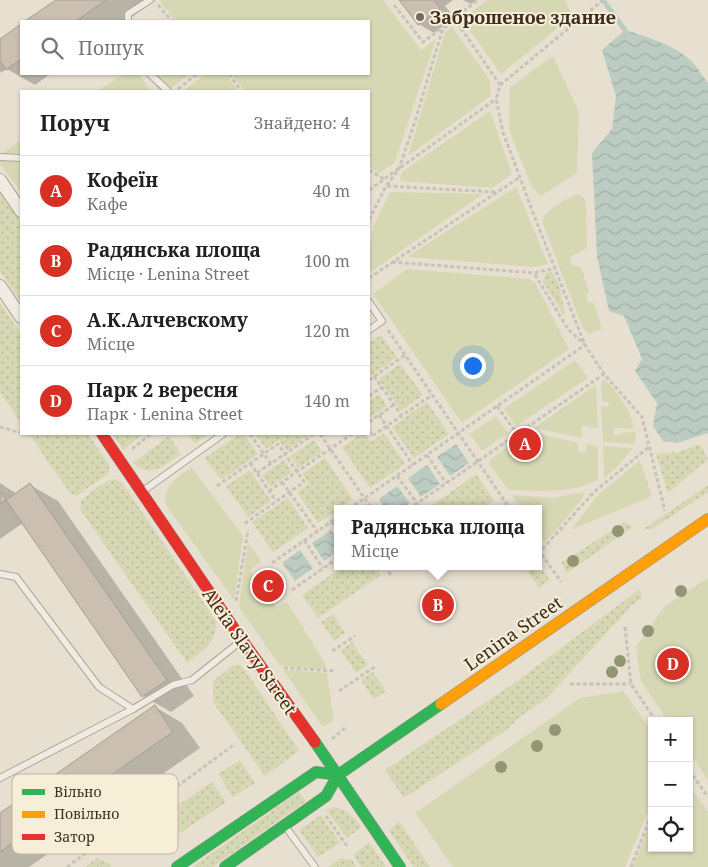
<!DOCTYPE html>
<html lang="uk">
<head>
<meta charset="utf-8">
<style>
  body { margin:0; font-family:"Noto Serif",serif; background:#f6f6f6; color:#202124 }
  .controls { position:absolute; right:15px; bottom:15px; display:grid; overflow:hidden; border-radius:0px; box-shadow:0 1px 4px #0004 }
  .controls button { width:45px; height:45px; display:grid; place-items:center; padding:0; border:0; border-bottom:1px solid #e0e0e0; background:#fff; color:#202124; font:25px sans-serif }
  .you { position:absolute; left:472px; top:365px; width:18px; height:18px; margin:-12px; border:4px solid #fff; border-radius:50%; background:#1a73e8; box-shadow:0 0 0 8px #1a73e833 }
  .badge { display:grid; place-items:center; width:32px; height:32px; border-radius:50%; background:#d93025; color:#fff; font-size:16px; font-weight:700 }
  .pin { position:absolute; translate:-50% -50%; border:2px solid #fff; box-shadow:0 1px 5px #0006 }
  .popup { position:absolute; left:334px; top:505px; width:208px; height:65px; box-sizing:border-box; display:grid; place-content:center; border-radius:0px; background:#fff; filter:drop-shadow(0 1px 4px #0005); font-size:16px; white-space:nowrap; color:#757577 }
  .popup b { font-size:19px; color:#202124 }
  .popup::after { content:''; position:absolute; left:50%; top:100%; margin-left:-10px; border:10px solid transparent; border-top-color:#fff }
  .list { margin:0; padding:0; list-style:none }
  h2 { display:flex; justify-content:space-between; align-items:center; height:65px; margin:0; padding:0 20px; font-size:21px }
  h2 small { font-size:16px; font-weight:400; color:#757577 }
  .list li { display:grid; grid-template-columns:32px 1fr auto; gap:15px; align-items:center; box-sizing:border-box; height:70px; padding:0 20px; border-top:1px solid #e0e0e0 }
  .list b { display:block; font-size:19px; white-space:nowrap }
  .list p { margin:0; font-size:16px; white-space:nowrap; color:#757577 }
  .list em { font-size:16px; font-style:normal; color:#757577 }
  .icon { flex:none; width:28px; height:28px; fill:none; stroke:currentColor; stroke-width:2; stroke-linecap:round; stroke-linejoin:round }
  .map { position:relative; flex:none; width:708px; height:867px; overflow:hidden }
  .search { position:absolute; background:#fff; box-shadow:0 1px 4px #0004; left:20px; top:20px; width:350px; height:55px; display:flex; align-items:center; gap:12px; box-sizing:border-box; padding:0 18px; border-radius:0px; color:#757577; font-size:19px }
  .panel { position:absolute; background:#fff; box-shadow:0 1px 4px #0004; left:20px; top:90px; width:350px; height:345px; border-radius:0px }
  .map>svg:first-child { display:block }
</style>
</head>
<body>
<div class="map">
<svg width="708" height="867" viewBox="0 0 708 867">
  <defs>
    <pattern id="grass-dots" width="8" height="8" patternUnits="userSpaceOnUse" patternTransform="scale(1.25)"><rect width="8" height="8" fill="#d6d7b3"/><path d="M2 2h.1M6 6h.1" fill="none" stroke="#b9b99a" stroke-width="1.8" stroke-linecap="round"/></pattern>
    <pattern id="water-waves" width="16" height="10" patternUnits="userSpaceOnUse" patternTransform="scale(1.25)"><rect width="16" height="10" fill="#bcccc2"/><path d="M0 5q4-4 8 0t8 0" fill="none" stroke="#a2b0a6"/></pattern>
  </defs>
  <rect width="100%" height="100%" fill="#e7e0d1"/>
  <!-- grass -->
  <g fill="url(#grass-dots)">
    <path d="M 0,190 L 21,222 L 21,302 L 0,271 Z"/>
    <path d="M 550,271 C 561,280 563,304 565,317 L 543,282 L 545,275 Z"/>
    <path d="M 0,303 L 21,334 L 21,423 L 0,392 Z"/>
    <path d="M 381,335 L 397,357 L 369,377 L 369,343 Z"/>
    <path d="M 400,364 L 423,395 L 401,411 L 379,379 Z"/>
    <path d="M 379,394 L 387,406 L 369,419 L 369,401 Z"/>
    <path d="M 427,402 L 449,434 L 414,458 L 392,427 Z"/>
    <path d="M 384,433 L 405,464 L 370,488 L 342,447 L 361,434 L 365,434 L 370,442 Z"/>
    <path d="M 29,434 L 88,434 L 110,466 L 108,474 L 76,496 L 70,493 Z"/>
    <path d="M 112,434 L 143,434 L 123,450 Z"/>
    <path d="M 188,434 L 209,434 L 195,444 Z"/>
    <path d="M 239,434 L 244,434 L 258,454 L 221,480 L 205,458 Z"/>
    <path d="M 255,434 L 308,434 L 309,435 L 286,451 L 279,440 L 266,449 Z"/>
    <path d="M 169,436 L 181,454 C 164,465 152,479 133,463 Z"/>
    <path d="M 314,440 L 322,452 L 298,468 L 290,456 Z"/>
    <path d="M 700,444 L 708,459 L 668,493 L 656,454 L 679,452 Z"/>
    <path d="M 325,458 L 353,499 L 318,523 L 297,492 L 309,483 L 302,474 Z"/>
    <path d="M 284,460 L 292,472 L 270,487 L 262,475 Z"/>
    <path d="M 250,470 L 271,501 L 248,517 L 226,486 Z"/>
    <path d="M 476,474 L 494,500 L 482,509 L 427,509 Z"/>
    <path d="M 116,479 L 123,484 L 216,621 C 217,644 203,650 187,663 L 80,509 L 81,501 C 91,492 103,481 116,479 Z"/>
    <path d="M 708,485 L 708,492 L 652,529 L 644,529 Z"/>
    <path d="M 288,498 L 308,528 L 273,552 L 252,522 Z"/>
    <path d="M 625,522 L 633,527 L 567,573 L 561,563 Z"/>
    <path d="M 538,563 L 550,580 L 539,588 L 526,569 L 530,566 L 538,566 Z"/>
    <path d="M 344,566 L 375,566 L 381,575 L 318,618 L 302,595 Z"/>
    <path d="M 640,589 L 642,598 L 633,604 L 545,700 L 517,719 L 508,729 L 404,798 L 385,770 L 513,684 Z"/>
    <path d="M 333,614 L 345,633 L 334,641 L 321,622 Z"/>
    <path d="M 352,642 L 368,665 L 356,673 L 341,650 Z"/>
    <path d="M 233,665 L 240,665 L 245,670 L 299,751 L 265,776 L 213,702 L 213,681 Z"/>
    <path d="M 373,672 L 386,691 L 374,699 L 361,680 Z"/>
    <path d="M 240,760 L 255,783 L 233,797 L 218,774 Z"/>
    <path d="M 212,782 L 226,802 L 174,837 L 161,817 Z"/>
    <path d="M 299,792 L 306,801 L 213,867 L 192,867 Z"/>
    <path d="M 334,807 C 347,810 354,816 361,827 L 347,838 L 326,810 Z"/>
    <path d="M 321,815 L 340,843 L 318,857 L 299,830 Z"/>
    <path d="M 399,821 L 430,867 L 414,867 L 389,831 Z"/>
    <path d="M 369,842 L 386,867 L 361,867 L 353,855 Z"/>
    <path d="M 97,858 L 110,864 L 112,867 L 85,867 Z"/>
    <path d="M 341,858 L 352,860 L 356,867 L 328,867 Z"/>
  </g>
  <!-- green -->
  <g fill="#d6d7b3">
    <path d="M 162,0 L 383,0 L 421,50 L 436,39 L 395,162 L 380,173 L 369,167 L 369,91 L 245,91 L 231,74 L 369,74 L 369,21 L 176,21 L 160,2 Z"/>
    <path d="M 487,0 L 565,0 L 572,16 L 501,74 L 462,20 Z"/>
    <path d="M 452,27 L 490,80 L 491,96 L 408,156 L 445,32 Z"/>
    <path d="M 553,56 L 579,112 L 577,173 L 541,196 L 532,187 L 509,130 L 510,87 Z"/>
    <path d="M 124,74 L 139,74 L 151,91 L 97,91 Z"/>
    <path d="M 148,74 L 190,74 L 167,91 L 159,91 Z"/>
    <path d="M 206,74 L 226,74 L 238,91 L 183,91 Z"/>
    <path d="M 490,111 L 512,174 L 492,188 L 400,181 L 402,172 Z"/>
    <path d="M 21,140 L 21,192 L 0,164 L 0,155 Z"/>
    <path d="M 516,187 L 548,264 L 534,267 L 407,257 Z"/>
    <path d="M 390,192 L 483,194 L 369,273 L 369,252 L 373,227 Z"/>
    <path d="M 578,194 L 584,198 L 586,204 L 587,248 L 570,257 L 571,265 L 581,267 L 589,291 L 586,294 L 588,302 L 594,303 L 602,329 L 589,334 L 583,329 L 543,224 L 543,217 C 553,206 564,200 578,194 Z"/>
    <path d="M 407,269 L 530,279 L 536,284 L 569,349 L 462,423 L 373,294 Z"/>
    <path d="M 575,360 L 588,378 L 516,426 L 504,409 Z"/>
    <path d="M 605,379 C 618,394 631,409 634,429 L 614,428 L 614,435 L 619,435 L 620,433 L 635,432 L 636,437 L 634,444 L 603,442 L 601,406 L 608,407 L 609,402 L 602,401 L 601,382 Z"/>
    <path d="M 596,385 L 598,428 L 591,428 L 590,426 L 582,426 L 582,438 L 534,428 Z"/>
    <path d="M 496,416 L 508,433 L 482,451 L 470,434 Z"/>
    <path d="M 529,431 L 578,443 L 578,451 L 586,452 L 587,444 L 598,447 L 598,480 C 571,494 539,491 509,490 L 489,464 L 490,460 Z"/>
    <path d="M 603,446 L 633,448 L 617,467 L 604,478 Z"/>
    <path d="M 640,460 L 652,496 L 571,530 L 599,494 Z"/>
    <path d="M 191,467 L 243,536 L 234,600 L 166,505 C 162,486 178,477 191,467 Z"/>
    <path d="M 584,492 L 582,499 L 552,535 L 544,542 L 538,533 L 538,509 L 521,509 L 512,495 L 554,498 Z"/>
    <path d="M 248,543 L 261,561 L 250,571 L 276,607 L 287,602 L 325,663 L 326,669 L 280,666 L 239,607 Z"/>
    <path d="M 708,578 L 708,780 L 689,752 L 689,721 L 668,721 L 641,681 L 636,647 L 665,606 Z"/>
    <path d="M 283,670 L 327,673 L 334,720 L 323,727 Z"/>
    <path d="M 623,691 L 652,731 L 652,802 L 625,867 L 453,867 L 415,813 L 580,698 Z"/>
    <path d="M 689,785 L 708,812 L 708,867 L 633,867 L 652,818 L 652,848 L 689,848 Z"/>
  </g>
  <!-- water -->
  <g fill="url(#water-waves)">
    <path d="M 625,30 C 645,36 680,47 694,64 C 699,70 703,77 708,83 L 708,433 L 677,443 L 663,441 L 653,426 L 657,403 L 635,371 L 642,359 L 624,316 L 609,311 L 597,257 L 592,153 L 612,129 L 616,96 L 602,50 Z"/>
    <path d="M 456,444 L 469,463 L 450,476 L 437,457 Z"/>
    <path d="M 427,465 L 440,484 L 421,497 L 408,478 Z"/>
    <path d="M 397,486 L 410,503 L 402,509 L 385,509 L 379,499 Z"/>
    <path d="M 331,530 L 338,541 L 338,551 L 324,561 L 312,543 Z"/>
    <path d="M 300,550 L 313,568 L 295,581 L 282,563 Z"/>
  </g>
  <!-- shadow -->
  <g fill="#0003">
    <path d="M 58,0 L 156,0 L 126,21 L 27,21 Z"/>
    <path d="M 400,0 L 453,0 L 445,6 L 454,17 L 434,33 L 419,24 Z"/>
    <path d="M 463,0 L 477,0 L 471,4 Z"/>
    <path d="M 21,25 L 21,74 L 50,74 L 35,85 L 7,69 L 0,73 L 0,38 L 1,40 Z"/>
    <path d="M 0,483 L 17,494 L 30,485 L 58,501 L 194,696 L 171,712 L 143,696 L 23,523 L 0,539 Z"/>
    <path d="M 155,707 L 182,723 L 200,748 L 29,867 L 0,867 L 0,815 Z"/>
  </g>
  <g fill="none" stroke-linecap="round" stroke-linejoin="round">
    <!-- stream -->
    <path stroke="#bcccc2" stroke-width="5" d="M 603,0 L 625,30"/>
  </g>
  <!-- building -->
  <g fill="#cbbfb2" stroke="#a89c90">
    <path d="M 56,0 L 106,0 L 76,21 L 25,21 Z"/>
    <path d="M 399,0 L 434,0 L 440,8 L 418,25 Z"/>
    <path d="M 21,24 L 21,59 L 6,70 L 0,61 L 0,39 Z"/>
    <path d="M 30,483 L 167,680 L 142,697 L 6,500 Z"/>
    <path d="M 0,492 L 6,500 L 0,504 Z"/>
    <path d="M 155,705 L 173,732 L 0,852 L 0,813 Z"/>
  </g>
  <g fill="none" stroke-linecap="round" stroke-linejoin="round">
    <defs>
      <g id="lane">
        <path d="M 128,21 L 128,14 L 150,0"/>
        <path d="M 150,74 L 168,91"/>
        <path d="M 0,157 L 21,158"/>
        <path d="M 369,302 L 382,321 L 369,330"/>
        <path d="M 143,491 L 223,434"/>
        <path d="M 0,574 L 16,577 L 99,687 L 133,709"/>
        <path d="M 0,778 L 133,709 L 173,685 L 192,680 L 241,641"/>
        <path d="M 285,826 L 315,867"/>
      </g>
      <g id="street">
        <path d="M 0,180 L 21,211"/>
        <path d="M 0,286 L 21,317"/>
      </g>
      <g id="fast">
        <path d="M 315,742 L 400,867"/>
        <path d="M 177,867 L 316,772 L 338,775"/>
        <path d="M 225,867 L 326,796 L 338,775 L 441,704"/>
      </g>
      <path id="slow" d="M 441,704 L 708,519"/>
      <path id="jam" d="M 102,434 L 242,640 L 315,742"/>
    </defs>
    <!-- lane casing -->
    <use href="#lane" stroke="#ada599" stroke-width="8"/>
    <!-- street casing -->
    <use href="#street" stroke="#ada599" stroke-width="14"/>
    <!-- fast casing -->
    <use href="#fast" stroke="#9c958a" stroke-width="12"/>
    <!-- slow casing -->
    <use href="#slow" stroke="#9c958a" stroke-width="12"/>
    <!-- jam casing -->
    <use href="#jam" stroke="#9c958a" stroke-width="12"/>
    <!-- path -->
    <g stroke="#c8c2b9" stroke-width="3" stroke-dasharray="4 2.5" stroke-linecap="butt">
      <path d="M 158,5 L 172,21"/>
      <path d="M 394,5 L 423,42 L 446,25"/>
      <path d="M 453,19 L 478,0"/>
      <path d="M 229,74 L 241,91"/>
      <path d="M 500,85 L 603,0"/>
      <path d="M 178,89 L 197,74"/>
      <path d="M 369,170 L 384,179"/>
      <path d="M 387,186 L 495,192"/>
      <path d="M 369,190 L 496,99"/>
      <path d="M 369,220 L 386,186 L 399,169 L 415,121 L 442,31 L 454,18 L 500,85 L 496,99 L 503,132 L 532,210 L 585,345 L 604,374 L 642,417 L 665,511"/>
      <path d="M 392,262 L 534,273 L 555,268"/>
      <path d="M 369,278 L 520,177"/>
      <path d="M 388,330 L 510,509"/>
      <path d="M 374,376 L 402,416"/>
      <path d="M 369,380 L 405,355"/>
      <path d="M 369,396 L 382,387"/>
      <path d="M 497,406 L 517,434"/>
      <path d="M 379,415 L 413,465"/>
      <path d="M 369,422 L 394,405"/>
      <path d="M 0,427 L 21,433"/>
      <path d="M 369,431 L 372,436 L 432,395"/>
      <path d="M 250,434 L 271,464"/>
      <path d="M 320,434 L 372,509"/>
      <path d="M 132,449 L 151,434"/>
      <path d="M 427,455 L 446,483"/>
      <path d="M 250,463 L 276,501"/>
      <path d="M 257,473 L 314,434"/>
      <path d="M 397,476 L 417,503"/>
      <path d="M 282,482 L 317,531"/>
      <path d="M 217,486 L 278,444 L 304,482 L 244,524"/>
      <path d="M 269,491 L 352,434"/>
      <path d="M 349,509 L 585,345 L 568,329 L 534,273"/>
      <path d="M 409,509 L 604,374"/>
      <path d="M 331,521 L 338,531"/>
      <path d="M 304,540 L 323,568"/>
      <path d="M 538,549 L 561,582"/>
      <path d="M 538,554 L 594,492 L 649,447"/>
      <path d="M 272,563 L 338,517"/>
      <path d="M 385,566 L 392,577"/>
      <path d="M 519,568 L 521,566"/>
      <path d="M 292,590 L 338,558"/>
      <path d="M 236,601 L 248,530"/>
      <path d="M 625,627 L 631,684 L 656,721"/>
      <path d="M 332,651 L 355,636"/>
      <path d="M 284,668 L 336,671"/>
      <path d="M 570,684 L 631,684"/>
      <path d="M 339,691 L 376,666"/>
      <path d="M 332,739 L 345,728"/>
      <path d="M 689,770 L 708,797"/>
      <path d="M 326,816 L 347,846"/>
      <path d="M 67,867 L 235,744"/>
      <path d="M 631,867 L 652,813"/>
    </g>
    <!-- lane -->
    <use href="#lane" stroke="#efebe3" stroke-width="6"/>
    <!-- street -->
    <use href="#street" stroke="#efebe3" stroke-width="12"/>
    <!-- fast -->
    <use href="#fast" stroke="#30b455" stroke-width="11"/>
    <!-- slow -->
    <use href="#slow" stroke="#ff9f0a" stroke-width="11"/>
    <!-- jam -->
    <use href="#jam" stroke="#e5322d" stroke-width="11"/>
  </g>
  <!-- trees -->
  <g fill="#929673">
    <circle cx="618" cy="531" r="6"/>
    <circle cx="573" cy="561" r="6"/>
    <circle cx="681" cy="591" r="6"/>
    <circle cx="648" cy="631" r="6"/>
    <circle cx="620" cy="661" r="6"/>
    <circle cx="612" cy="672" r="6"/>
    <circle cx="555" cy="730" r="6"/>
    <circle cx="537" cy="746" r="6"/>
    <circle cx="501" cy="767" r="6"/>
  </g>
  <!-- markers -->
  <circle fill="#786c5e" stroke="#f7eed8" stroke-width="2" cx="420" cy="17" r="5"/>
  <g text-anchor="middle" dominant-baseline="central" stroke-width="4" stroke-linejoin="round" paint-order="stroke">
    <!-- poi labels -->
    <g font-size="18" font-weight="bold" fill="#3d2e20" stroke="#f7eed8" text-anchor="start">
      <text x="430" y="17">Заброшеное здание</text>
    </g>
    <!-- street labels -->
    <g font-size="18" fill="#3d2e20" stroke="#f7eed8">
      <text transform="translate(513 633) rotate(-35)">Lenina Street</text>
      <text transform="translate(250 651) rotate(55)">Aleia Slavy Street</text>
    </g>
  </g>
  <!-- legend -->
  <rect x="12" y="774" width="166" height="80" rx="8" fill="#f7eed8" stroke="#bfb4a1" stroke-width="1"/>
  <rect x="22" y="789" width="23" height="6" fill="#30b455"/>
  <rect x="22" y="811" width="23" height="7" fill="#ff9f0a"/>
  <rect x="22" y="834" width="23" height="6" fill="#e5322d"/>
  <g font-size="14" fill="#3d2e20">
    <text x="54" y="797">Вільно</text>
    <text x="54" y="819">Повільно</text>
    <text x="54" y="842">Затор</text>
  </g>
</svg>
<div class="controls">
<button>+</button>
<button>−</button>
<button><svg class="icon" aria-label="locate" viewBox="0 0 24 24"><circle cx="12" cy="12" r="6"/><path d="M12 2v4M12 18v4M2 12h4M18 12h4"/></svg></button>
</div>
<div class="you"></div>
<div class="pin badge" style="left:525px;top:444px">A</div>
<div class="pin badge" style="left:438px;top:605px">B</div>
<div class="popup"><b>Радянська площа</b>Місце</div>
<div class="pin badge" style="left:268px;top:586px">C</div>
<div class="pin badge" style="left:673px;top:664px">D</div>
<div class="search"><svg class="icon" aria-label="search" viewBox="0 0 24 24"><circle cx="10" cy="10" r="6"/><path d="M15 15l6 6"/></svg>Пошук</div>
<section class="panel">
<h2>Поруч<small>Знайдено: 4</small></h2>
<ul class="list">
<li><span class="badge">A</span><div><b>Кофеїн</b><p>Кафе</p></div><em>40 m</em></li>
<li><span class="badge">B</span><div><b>Радянська площа</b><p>Місце · Lenina Street</p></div><em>100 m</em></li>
<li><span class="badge">C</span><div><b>А.К.Алчевскому</b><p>Місце</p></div><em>120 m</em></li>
<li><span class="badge">D</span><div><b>Парк 2 вересня</b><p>Парк · Lenina Street</p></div><em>140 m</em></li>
</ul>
</section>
</div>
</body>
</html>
